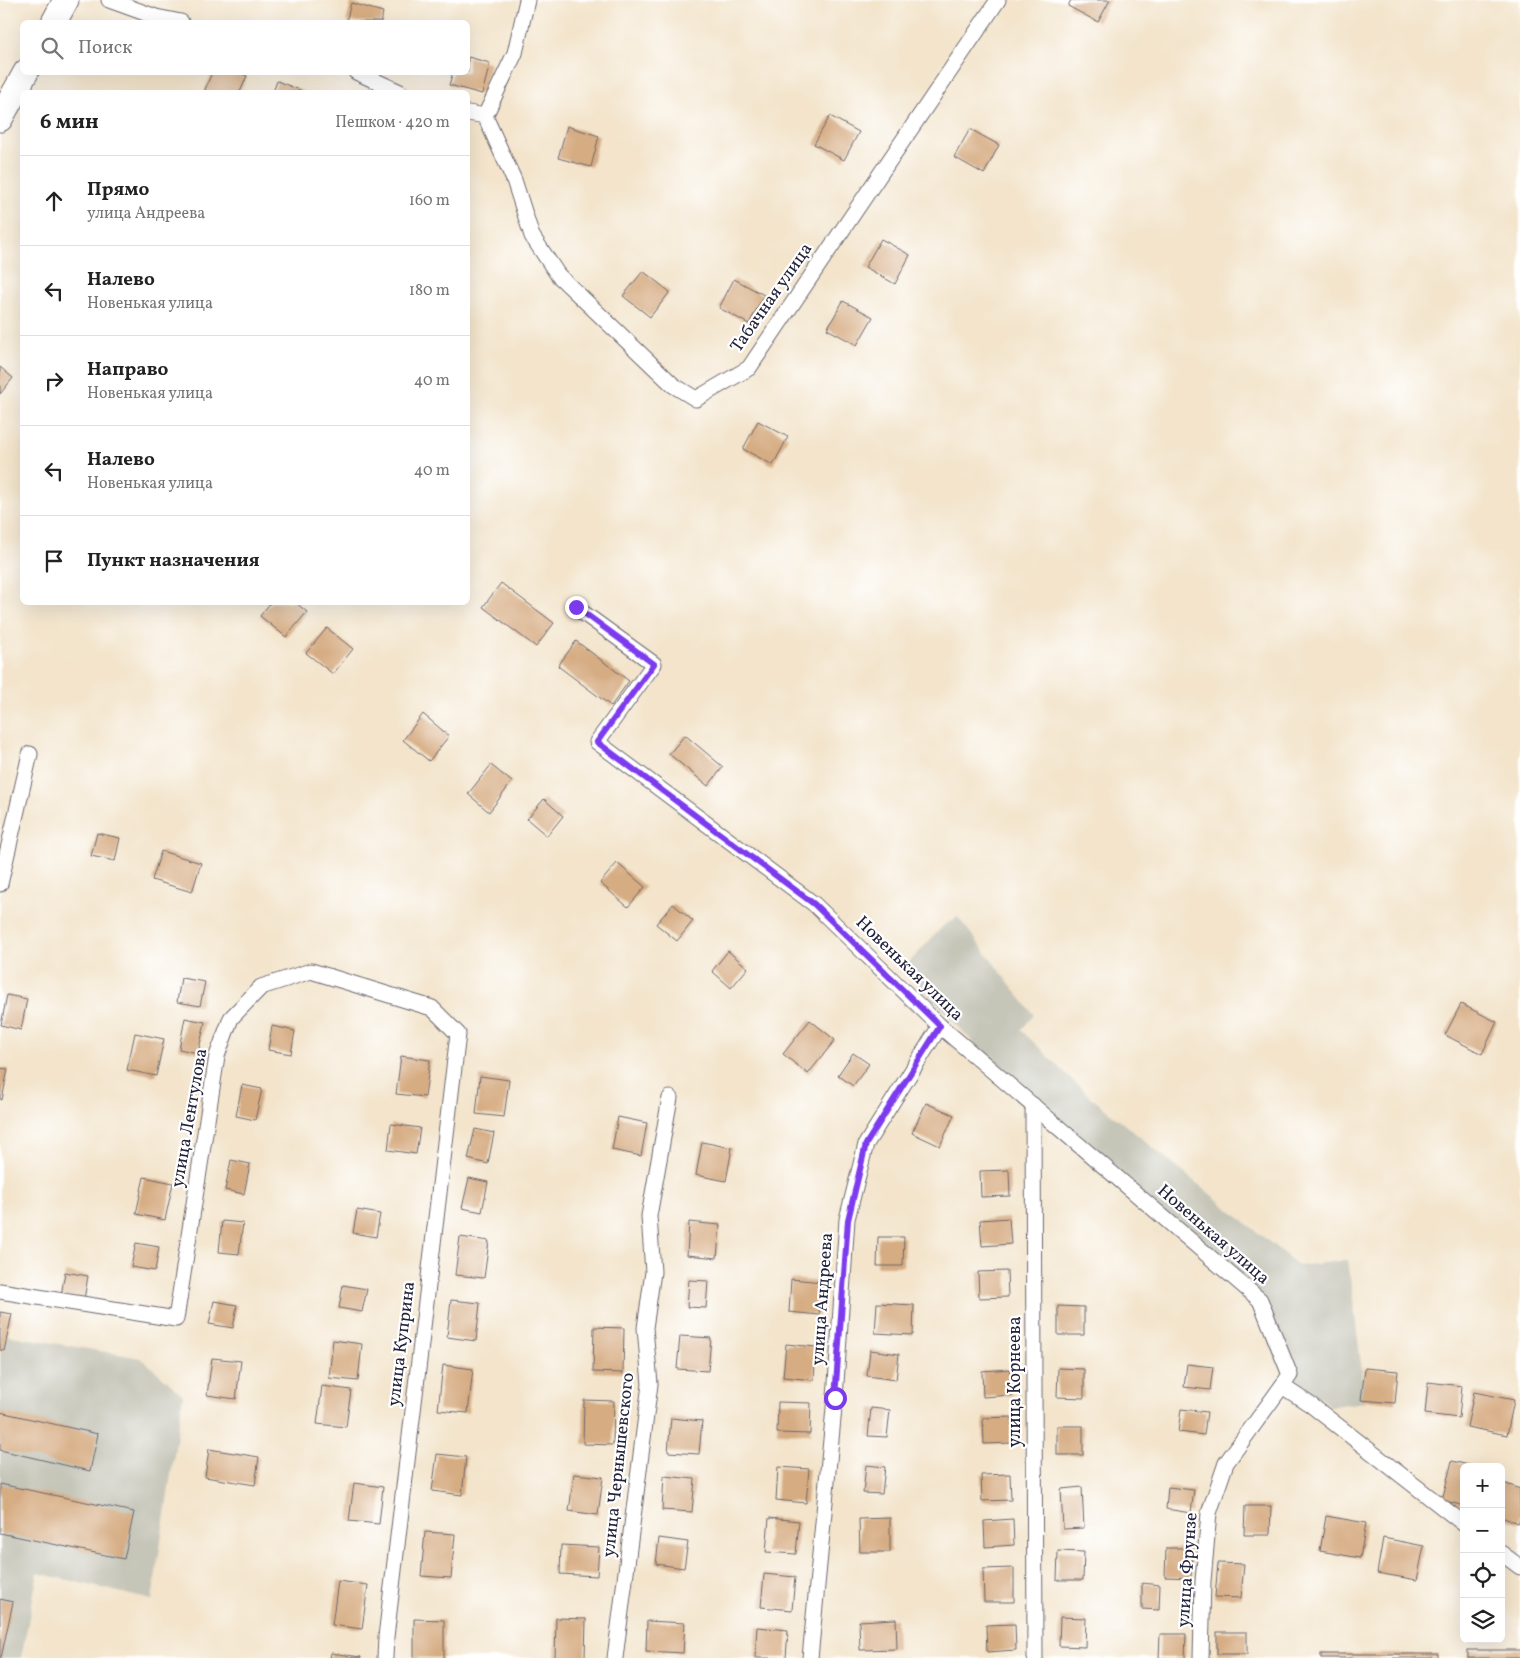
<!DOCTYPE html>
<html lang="ru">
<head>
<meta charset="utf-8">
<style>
  body { margin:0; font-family:Vollkorn,serif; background:#f2f2f2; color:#222 }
  .controls { position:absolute; right:15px; bottom:15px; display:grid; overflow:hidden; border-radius:8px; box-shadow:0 5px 20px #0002 }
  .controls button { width:45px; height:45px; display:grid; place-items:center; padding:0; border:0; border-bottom:1px solid #e0e0e0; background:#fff; color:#222; font:25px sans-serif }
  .stop { position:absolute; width:15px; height:15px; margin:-11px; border:4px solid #7c3aed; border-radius:50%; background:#fff }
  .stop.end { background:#7c3aed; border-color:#fff; box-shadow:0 1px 5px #0008 }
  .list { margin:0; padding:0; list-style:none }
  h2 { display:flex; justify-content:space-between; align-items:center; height:65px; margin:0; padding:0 20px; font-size:21px }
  h2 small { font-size:16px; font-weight:400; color:#767676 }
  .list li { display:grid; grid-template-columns:32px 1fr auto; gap:15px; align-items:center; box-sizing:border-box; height:90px; padding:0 20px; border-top:1px solid #e0e0e0 }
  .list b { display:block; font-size:19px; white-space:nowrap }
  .list p { margin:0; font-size:16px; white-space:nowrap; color:#767676 }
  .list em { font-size:16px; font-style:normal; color:#767676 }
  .icon { flex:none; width:28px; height:28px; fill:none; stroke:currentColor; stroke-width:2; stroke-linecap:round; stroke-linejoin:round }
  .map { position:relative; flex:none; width:1520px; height:1658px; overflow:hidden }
  .search { position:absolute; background:#fff; box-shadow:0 5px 20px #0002; left:20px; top:20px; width:450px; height:55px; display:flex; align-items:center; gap:12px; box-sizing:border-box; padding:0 18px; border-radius:8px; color:#767676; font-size:19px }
  .panel { position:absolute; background:#fff; box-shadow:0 5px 20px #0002; left:20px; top:90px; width:450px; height:515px; border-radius:8px }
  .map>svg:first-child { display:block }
</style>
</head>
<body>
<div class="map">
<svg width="1520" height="1658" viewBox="0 0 1520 1658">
  <rect width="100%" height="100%" fill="#fff"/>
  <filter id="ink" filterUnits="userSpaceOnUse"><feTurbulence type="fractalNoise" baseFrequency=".02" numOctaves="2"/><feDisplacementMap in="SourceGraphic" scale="10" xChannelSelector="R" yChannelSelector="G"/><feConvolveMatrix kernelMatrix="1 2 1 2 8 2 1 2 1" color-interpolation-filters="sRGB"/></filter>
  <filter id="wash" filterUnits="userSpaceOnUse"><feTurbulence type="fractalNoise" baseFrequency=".0096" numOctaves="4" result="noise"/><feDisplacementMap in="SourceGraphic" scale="20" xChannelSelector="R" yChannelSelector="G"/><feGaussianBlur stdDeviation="1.12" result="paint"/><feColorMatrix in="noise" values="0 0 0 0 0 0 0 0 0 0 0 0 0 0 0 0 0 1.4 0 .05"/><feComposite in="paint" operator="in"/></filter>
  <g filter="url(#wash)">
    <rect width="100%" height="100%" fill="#f3e4cb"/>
    <!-- industrial -->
    <g fill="#c5c5b8">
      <path d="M 958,917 L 1034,1015 L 1021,1030 L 1088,1095 L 1299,1266 L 1348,1260 L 1366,1402 L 1331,1406 L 1282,1372 L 1245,1289 L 1061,1137 L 904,968 L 943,926 Z"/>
      <path d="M 0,1334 L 141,1358 L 183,1395 L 152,1600 L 38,1573 L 21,1658 L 0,1658 Z"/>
    </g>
    <g id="blocks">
      <!-- building -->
      <g fill="#d6ac82">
        <path d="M 1071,0 L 1110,0 L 1098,22 L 1068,6 Z"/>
        <path d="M 351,3 L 383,12 L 381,22 L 346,22 Z"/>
        <path d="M 468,57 L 490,63 L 482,94 L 449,85 L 453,72 L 468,72 Z"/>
        <path d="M 212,72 L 239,72 L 247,76 L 240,92 L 204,92 Z"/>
        <path d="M 277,81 L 305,92 L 273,92 Z"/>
        <path d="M 830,116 L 859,132 L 844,160 L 814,144 Z"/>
        <path d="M 567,126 L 599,136 L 591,167 L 558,158 Z"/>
        <path d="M 970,129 L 999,145 L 984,174 L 954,157 Z"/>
        <path d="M 881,239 L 910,255 L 895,284 L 865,267 Z"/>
        <path d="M 643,271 L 670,292 L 650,317 L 623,296 Z"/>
        <path d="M 734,279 L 764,295 L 749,324 L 719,308 Z"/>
        <path d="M 843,301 L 873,317 L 857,345 L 827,329 Z"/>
        <path d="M 0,367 L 13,378 L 0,394 Z"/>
        <path d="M 758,421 L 788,437 L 773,465 L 743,449 Z"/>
        <path d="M 501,583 L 554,623 L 536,647 L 483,607 Z"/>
        <path d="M 271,602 L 295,602 L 307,612 L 286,637 L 260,616 Z"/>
        <path d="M 327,628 L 353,649 L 333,674 L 306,653 Z"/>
        <path d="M 576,641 L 629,681 L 611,706 L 558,666 Z"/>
        <path d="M 423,714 L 449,736 L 429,761 L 403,740 Z"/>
        <path d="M 685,735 L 723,767 L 708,786 L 669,754 Z"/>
        <path d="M 491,765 L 512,782 L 489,812 L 468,794 Z"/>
        <path d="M 544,799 L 563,816 L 547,836 L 527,819 Z"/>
        <path d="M 97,833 L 120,838 L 115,861 L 91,856 Z"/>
        <path d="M 161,851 L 201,863 L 192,892 L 152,880 Z"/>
        <path d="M 617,863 L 645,887 L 628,907 L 600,883 Z"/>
        <path d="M 673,904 L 693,921 L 677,941 L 656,924 Z"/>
        <path d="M 728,951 L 748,968 L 731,988 L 712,971 Z"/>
        <path d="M 181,978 L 205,982 L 200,1006 L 177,1002 Z"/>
        <path d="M 7,995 L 27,999 L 21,1030 L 1,1025 Z"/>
        <path d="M 1461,1004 L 1497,1022 L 1482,1054 L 1445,1035 Z"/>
        <path d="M 185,1018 L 205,1022 L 198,1053 L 179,1049 Z"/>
        <path d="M 810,1020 L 835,1040 L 808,1074 L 783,1054 Z"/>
        <path d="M 272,1026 L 295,1031 L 291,1054 L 268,1050 Z"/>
        <path d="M 135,1033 L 164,1039 L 156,1076 L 127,1070 Z"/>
        <path d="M 853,1053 L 869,1064 L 853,1086 L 838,1075 Z"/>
        <path d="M 401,1056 L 430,1060 L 425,1097 L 396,1094 Z"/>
        <path d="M 0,1068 L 8,1069 L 2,1100 L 0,1099 Z"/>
        <path d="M 480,1076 L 509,1080 L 504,1117 L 476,1114 Z"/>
        <path d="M 242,1085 L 262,1089 L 255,1120 L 236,1116 Z"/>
        <path d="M 926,1103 L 954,1115 L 940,1146 L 912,1133 Z"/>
        <path d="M 618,1117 L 647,1123 L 641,1156 L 612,1150 Z"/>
        <path d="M 391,1124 L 420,1128 L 416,1154 L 388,1150 Z"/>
        <path d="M 475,1129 L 494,1133 L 488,1164 L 468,1159 Z"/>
        <path d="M 702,1142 L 732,1148 L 726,1181 L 696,1175 Z"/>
        <path d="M 231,1160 L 250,1164 L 244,1194 L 225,1190 Z"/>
        <path d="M 1009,1170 L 1010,1196 L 981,1197 L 980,1171 Z"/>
        <path d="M 144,1177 L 173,1183 L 165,1220 L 136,1214 Z"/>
        <path d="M 469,1178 L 488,1182 L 482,1212 L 462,1208 Z"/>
        <path d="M 357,1210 L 380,1214 L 376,1237 L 353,1233 Z"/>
        <path d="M 1009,1218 L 1011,1244 L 982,1246 L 980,1220 Z"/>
        <path d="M 222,1221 L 243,1223 L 239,1254 L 219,1252 Z"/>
        <path d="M 689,1222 L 720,1225 L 717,1258 L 687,1255 Z"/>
        <path d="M 460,1237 L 489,1241 L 484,1278 L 455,1275 Z"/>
        <path d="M 878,1237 L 904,1237 L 903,1266 L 877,1266 Z"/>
        <path d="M 136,1243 L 159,1247 L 155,1271 L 131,1267 Z"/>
        <path d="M 1007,1271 L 1008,1297 L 979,1298 L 978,1272 Z"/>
        <path d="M 65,1272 L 88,1276 L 84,1300 L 61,1296 Z"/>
        <path d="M 791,1279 L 822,1282 L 819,1315 L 789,1312 Z"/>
        <path d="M 689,1280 L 708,1281 L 706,1308 L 687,1307 Z"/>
        <path d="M 343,1285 L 367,1289 L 362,1312 L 339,1308 Z"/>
        <path d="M 451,1300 L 480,1303 L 476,1341 L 447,1337 Z"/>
        <path d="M 214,1301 L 237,1305 L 233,1328 L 209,1324 Z"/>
        <path d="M 877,1303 L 914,1305 L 913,1335 L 875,1333 Z"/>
        <path d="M 1058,1306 L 1084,1307 L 1084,1335 L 1058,1335 Z"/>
        <path d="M 0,1312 L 12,1314 L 4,1351 L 0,1350 Z"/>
        <path d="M 594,1327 L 624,1328 L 623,1373 L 593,1372 Z"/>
        <path d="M 680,1336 L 711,1338 L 708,1371 L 677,1369 Z"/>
        <path d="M 333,1340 L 362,1344 L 358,1381 L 329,1378 Z"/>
        <path d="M 786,1344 L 816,1347 L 814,1380 L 783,1377 Z"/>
        <path d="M 870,1350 L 899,1354 L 896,1380 L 867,1376 Z"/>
        <path d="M 212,1358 L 241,1361 L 236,1399 L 207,1395 Z"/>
        <path d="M 1187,1364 L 1213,1367 L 1210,1390 L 1184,1387 Z"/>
        <path d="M 443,1365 L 473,1369 L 468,1413 L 438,1410 Z"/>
        <path d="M 1058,1368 L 1084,1369 L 1084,1398 L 1057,1397 Z"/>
        <path d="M 1365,1368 L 1398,1371 L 1395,1403 L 1361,1400 Z"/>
        <path d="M 1011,1369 L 1012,1395 L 983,1397 L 982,1371 Z"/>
        <path d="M 1428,1382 L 1462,1386 L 1459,1418 L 1425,1414 Z"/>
        <path d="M 322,1386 L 351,1390 L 346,1427 L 317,1424 Z"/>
        <path d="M 1474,1392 L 1514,1400 L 1507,1435 L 1467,1427 Z"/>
        <path d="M 584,1400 L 614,1401 L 613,1445 L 583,1444 Z"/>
        <path d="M 778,1402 L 811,1403 L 810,1434 L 777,1433 Z"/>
        <path d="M 871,1408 L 890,1410 L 887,1437 L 868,1436 Z"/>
        <path d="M 1181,1409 L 1207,1412 L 1204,1435 L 1178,1432 Z"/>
        <path d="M 0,1412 L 98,1434 L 90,1471 L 0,1450 Z"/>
        <path d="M 1012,1417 L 1013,1443 L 984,1444 L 983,1418 Z"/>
        <path d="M 671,1418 L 702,1421 L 699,1454 L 668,1452 Z"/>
        <rect x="1057" y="1426" width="26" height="29"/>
        <path d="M 209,1449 L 259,1457 L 255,1485 L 205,1477 Z"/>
        <path d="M 437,1454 L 466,1457 L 462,1495 L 432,1491 Z"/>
        <path d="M 1452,1461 L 1473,1466 L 1464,1467 L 1464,1506 L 1442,1500 Z"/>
        <path d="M 866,1465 L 885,1467 L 882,1494 L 863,1493 Z"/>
        <path d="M 778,1467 L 809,1469 L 806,1503 L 776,1500 Z"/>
        <path d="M 574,1474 L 603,1477 L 598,1515 L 569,1511 Z"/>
        <path d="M 1010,1474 L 1011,1500 L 982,1501 L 981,1475 Z"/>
        <path d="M 664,1476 L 695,1479 L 692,1512 L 662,1510 Z"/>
        <path d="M 1501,1482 L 1520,1489 L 1520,1519 L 1518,1523 L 1501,1517 Z"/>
        <path d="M 354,1483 L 383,1487 L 379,1524 L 349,1521 Z"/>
        <path d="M 0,1484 L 134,1512 L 124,1559 L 0,1533 Z"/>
        <path d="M 1082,1487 L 1084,1528 L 1063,1529 L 1061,1489 Z"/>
        <path d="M 1168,1487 L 1194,1490 L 1191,1513 L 1166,1509 Z"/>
        <path d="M 1245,1506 L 1271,1506 L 1270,1535 L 1244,1535 Z"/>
        <path d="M 1326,1516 L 1366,1523 L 1360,1558 L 1320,1551 Z"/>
        <path d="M 769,1518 L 799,1521 L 796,1554 L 766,1552 Z"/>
        <path d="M 890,1518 L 890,1552 L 860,1552 L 859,1519 Z"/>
        <path d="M 1013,1519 L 1014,1545 L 985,1547 L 984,1521 Z"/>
        <path d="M 425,1532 L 455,1534 L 451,1578 L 421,1576 Z"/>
        <path d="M 659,1538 L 688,1542 L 684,1568 L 656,1564 Z"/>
        <path d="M 1383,1538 L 1424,1546 L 1417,1580 L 1377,1573 Z"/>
        <path d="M 561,1545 L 599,1547 L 597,1576 L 560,1574 Z"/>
        <path d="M 1166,1548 L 1192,1548 L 1191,1578 L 1165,1577 Z"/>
        <path d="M 1058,1551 L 1084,1552 L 1083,1580 L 1057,1580 Z"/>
        <path d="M 1218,1563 L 1244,1564 L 1241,1598 L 1215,1597 Z"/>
        <path d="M 1014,1568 L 1014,1602 L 984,1602 L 983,1569 Z"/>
        <path d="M 764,1574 L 795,1577 L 792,1610 L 761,1607 Z"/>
        <path d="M 338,1581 L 368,1585 L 362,1629 L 332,1625 Z"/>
        <path d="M 1142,1583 L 1160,1585 L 1159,1610 L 1142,1609 Z"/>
        <path d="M 0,1599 L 13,1602 L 1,1658 L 0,1658 Z"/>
        <path d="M 1060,1617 L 1086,1618 L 1085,1647 L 1059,1646 Z"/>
        <path d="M 556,1618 L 586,1619 L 585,1658 L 555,1658 Z"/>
        <path d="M 414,1619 L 444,1620 L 444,1658 L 414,1658 Z"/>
        <path d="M 896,1619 L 897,1649 L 860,1650 L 859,1621 Z"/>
        <path d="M 647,1621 L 685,1623 L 683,1653 L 646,1651 Z"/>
        <path d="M 1015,1624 L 1016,1650 L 987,1652 L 986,1625 Z"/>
        <path d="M 757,1627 L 788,1630 L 786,1658 L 755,1658 Z"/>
        <rect x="1217" y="1632" width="30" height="22"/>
        <path d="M 1160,1634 L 1186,1634 L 1185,1658 L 1159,1658 Z"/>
        <rect x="1468" y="1650" width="52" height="8"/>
        <path d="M 331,1653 L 361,1657 L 361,1658 L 330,1658 Z"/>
        <rect x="1321" y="1654" width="117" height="4"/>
      </g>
    </g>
  </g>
  <g filter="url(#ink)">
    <use href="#blocks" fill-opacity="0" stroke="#6b666d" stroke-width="1"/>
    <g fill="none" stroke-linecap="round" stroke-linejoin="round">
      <defs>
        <g id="minor">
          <path d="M 109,0 L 156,17 L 181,22"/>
          <path d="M 356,72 L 400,92"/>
          <path d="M 468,113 L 485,116 L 515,53 L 527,0"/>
          <path d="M 485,116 L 514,180 L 532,236 L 558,275 L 673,385 L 696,399 L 749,368 L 998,0"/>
          <path d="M 575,607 L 654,664 L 597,742 L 814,904 L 940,1026 L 1260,1300 L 1290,1375 L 1226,1463 L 1209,1513 L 1203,1581 L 1201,1658"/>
          <path d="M 0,884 L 30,754"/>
          <path d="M 1033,1105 L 1035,1658"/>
          <path d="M 0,1291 L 176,1319 L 217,1056 L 231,1018 L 261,987 L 311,971 L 432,1008 L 458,1034 L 386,1637 L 385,1658"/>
          <path d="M 1282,1386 L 1311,1405 L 1464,1524"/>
          <path d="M 1501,1553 L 1520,1567"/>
          <path d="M 615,1658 L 650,1384 L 645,1328 L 653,1272 L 649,1216 L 670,1098"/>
          <path d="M 810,1658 L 835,1398 L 847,1219 L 866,1144 L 940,1026"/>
        </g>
        <g id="trunk">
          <path d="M 54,22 L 66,0"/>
          <path d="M 0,119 L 26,72"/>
        </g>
      </defs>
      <!-- minor casing -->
      <use href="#minor" stroke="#6b666d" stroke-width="17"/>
      <!-- trunk casing -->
      <use href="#trunk" stroke="#6b666d" stroke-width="27"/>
      <!-- minor -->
      <use href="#minor" stroke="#fff" stroke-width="15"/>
      <!-- trunk -->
      <use href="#trunk" stroke="#fff" stroke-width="25"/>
    </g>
  </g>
  <g fill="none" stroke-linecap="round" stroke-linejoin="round" filter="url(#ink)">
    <!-- route -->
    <path stroke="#7c3aed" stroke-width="6" d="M 576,607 L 654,664 L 597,742 L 814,904 L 940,1026 L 866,1144 L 848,1220 L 835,1398"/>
  </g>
  <g text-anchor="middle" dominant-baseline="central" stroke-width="4.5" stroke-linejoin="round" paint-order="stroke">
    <!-- street labels -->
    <g font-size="18" fill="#22223b" stroke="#fff">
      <text transform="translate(772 298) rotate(-55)">Табачная улица</text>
      <text transform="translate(909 969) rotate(44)">Новенькая улица</text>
      <text transform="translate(190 1118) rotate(-80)">улица Лентулова</text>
      <text transform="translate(1213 1235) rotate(41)">Новенькая улица</text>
      <text transform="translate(823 1299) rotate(-86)">улица Андреева</text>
      <text transform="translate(402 1344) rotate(-83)">улица Куприна</text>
      <text transform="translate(1015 1382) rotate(-90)">улица Корнеева</text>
      <text transform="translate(619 1465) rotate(-84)">улица Чернышевского</text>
      <text transform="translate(1188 1570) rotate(-86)">улица Фрунзе</text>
    </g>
  </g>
</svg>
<div class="controls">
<button>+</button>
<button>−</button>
<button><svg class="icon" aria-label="locate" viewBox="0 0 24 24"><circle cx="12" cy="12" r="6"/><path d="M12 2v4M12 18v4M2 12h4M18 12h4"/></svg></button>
<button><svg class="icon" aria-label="layers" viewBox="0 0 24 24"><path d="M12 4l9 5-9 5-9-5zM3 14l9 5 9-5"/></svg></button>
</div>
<div class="stop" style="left:835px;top:1398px"></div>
<div class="stop end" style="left:576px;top:607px"></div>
<div class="search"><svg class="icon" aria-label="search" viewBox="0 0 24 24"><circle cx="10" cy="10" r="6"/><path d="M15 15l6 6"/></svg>Поиск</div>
<section class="panel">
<h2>6 мин<small>Пешком · 420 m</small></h2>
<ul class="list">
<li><svg class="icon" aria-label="ahead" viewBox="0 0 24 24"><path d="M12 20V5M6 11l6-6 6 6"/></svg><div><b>Прямо</b><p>улица Андреева</p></div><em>160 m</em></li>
<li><svg class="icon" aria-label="left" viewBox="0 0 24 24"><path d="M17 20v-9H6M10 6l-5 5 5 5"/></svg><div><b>Налево</b><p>Новенькая улица</p></div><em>180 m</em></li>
<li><svg class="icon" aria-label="right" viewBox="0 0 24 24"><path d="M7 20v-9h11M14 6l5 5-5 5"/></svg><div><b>Направо</b><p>Новенькая улица</p></div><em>40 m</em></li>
<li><svg class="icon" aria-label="left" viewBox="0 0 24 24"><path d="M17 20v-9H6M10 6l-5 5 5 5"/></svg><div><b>Налево</b><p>Новенькая улица</p></div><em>40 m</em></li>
<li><svg class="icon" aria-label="arrive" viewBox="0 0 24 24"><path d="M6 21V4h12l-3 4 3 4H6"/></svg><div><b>Пункт назначения</b></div></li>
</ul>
</section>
</div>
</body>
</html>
